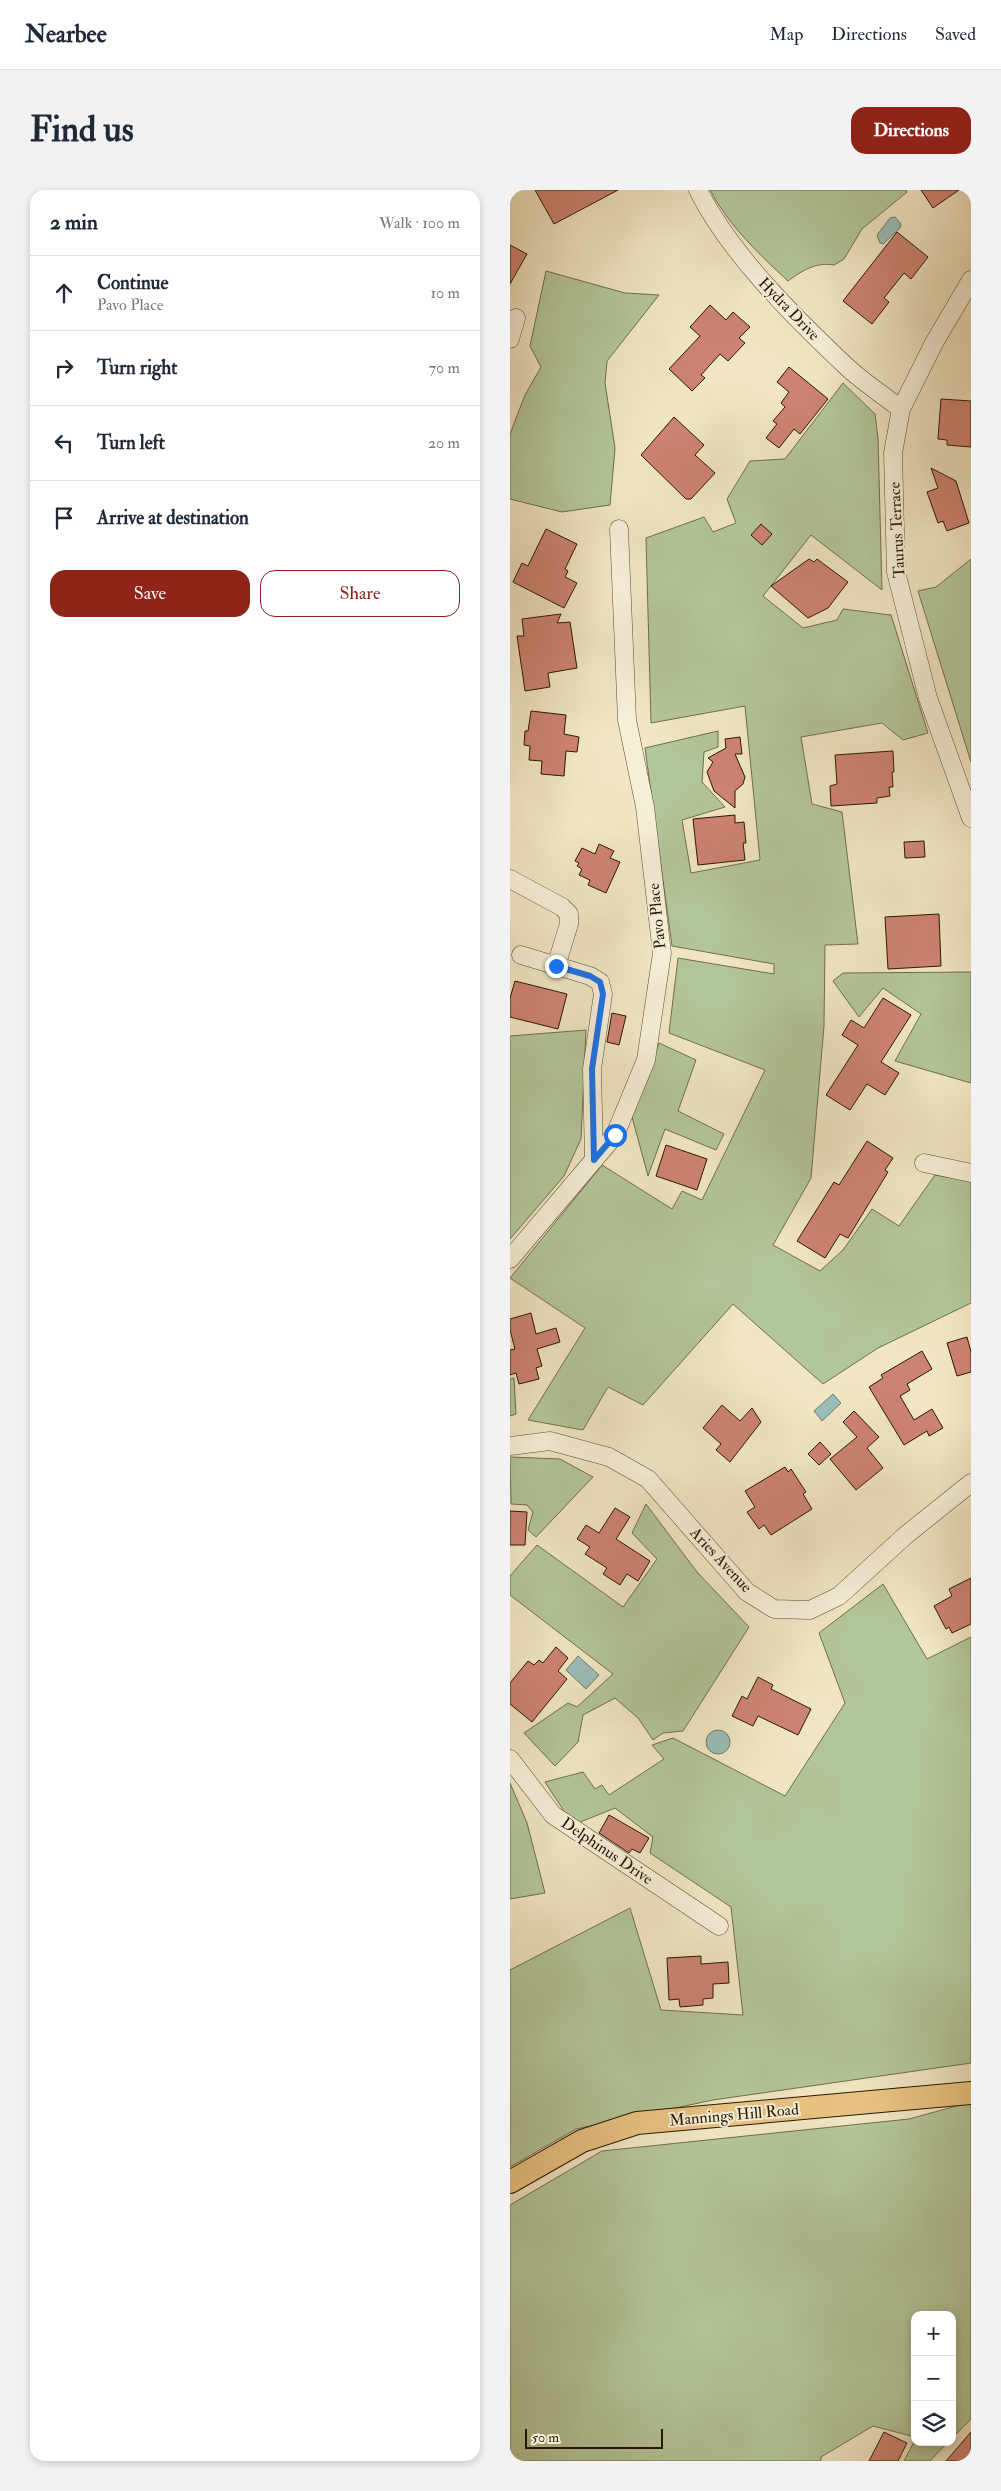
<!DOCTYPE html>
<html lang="en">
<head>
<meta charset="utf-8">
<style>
  body { margin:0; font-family:"IM FELL Double Pica",serif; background:#f2f2f3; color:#1f2937 }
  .controls { position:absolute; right:15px; bottom:15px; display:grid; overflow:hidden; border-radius:10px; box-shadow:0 2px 8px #0003 }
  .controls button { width:45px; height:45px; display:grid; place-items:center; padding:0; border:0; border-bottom:1px solid #e0e1e3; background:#fff; color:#1f2937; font:25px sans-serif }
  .scale { position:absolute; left:15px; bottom:12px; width:138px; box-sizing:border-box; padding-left:5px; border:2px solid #2b1700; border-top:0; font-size:14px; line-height:18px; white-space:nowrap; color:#2b1700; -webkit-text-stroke:4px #f6efd8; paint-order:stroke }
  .stop { position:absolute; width:15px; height:15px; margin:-11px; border:4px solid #1a73e8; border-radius:50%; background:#fff }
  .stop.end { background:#1a73e8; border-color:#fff; box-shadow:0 1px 5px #0008 }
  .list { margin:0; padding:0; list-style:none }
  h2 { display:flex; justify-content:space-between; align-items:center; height:65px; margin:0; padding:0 20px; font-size:21px }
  h2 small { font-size:16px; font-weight:400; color:#747a83 }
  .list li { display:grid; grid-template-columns:32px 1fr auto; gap:15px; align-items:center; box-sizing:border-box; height:75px; padding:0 20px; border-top:1px solid #e0e1e3 }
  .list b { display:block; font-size:19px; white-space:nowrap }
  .list p { margin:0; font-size:16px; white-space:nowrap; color:#747a83 }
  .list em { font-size:16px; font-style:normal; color:#747a83 }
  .actions { display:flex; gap:10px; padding:15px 20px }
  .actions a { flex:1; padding:11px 0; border:1px solid #8f2418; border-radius:15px; text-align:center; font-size:18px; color:#8f2418 }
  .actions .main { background:#8f2418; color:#fff }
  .icon { flex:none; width:28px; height:28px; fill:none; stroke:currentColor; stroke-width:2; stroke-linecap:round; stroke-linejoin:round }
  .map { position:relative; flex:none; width:461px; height:2271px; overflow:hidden; border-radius:15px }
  header { display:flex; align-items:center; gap:30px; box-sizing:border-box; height:70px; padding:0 25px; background:#fff; border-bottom:1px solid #e0e1e3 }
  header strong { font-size:24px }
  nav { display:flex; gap:28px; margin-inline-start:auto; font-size:18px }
  .intro { display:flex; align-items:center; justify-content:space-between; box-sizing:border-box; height:120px; padding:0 30px }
  h1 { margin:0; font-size:35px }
  .button { padding:12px 22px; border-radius:15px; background:#8f2418; color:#fff; font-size:18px; font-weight:700 }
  main { display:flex; gap:30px; padding:0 30px }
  aside { flex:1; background:#fff; border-radius:15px; box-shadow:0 2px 8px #0003 }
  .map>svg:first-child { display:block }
</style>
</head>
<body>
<header>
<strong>Nearbee</strong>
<nav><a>Map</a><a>Directions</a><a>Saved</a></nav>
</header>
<div class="intro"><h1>Find us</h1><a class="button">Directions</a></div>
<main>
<aside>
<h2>2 min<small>Walk · 100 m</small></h2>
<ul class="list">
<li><svg class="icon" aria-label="ahead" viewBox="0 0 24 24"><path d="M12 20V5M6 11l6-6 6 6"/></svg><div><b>Continue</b><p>Pavo Place</p></div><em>10 m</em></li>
<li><svg class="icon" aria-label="right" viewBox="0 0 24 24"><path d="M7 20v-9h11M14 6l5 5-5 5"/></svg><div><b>Turn right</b></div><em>70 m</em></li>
<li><svg class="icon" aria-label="left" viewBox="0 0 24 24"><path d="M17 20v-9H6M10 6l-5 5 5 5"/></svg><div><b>Turn left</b></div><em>20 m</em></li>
<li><svg class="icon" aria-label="arrive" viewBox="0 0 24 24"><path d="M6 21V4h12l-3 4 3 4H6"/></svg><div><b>Arrive at destination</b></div></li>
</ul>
<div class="actions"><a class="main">Save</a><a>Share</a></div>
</aside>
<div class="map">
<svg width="461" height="2271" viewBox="0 0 461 2271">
  <rect width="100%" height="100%" fill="#f1e6c3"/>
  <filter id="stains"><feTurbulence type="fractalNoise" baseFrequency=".004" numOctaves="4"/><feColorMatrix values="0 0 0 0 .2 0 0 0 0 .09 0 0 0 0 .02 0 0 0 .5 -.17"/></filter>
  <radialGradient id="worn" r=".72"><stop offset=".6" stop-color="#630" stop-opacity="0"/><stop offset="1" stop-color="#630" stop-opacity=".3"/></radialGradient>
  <!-- green -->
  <g fill="#b3c699" stroke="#6f6e4c">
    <path d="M 200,0 L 396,0 L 397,2 L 352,39 L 334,69 L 324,75 C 306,72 293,80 278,91 C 248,63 219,36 200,0 Z"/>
    <path d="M 36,81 L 115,103 L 149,105 L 97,171 L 95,193 L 105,258 L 100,315 L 52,322 L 0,309 L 0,244 L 15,205 L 31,177 L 20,156 Z"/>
    <path d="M 333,193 L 365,224 L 368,248 L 372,400 L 301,345 L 253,406 L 293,438 L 327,430 L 333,419 L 381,425 L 418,543 L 393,550 L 372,533 L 291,547 L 302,614 L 332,622 L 348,754 L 315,755 L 314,836 L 301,988 L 263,1055 L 310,1081 L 333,1060 L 362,1019 L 389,1036 L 425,985 L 461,991 L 461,1113 L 368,1158 L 313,1194 L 223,1114 L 133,1215 L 98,1197 L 73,1240 L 18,1230 L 75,1138 L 0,1088 L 92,975 L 162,1019 L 172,1001 L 192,1010 L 255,880 L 159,843 L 168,768 L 264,784 L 264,774 L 162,756 L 135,558 L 208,541 L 208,557 L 194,562 L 192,592 L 215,617 L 172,630 L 181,683 L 250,670 L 235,516 L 141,533 L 136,348 L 194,327 L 203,342 L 226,333 L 217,309 L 240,271 L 275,269 Z"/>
    <path d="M 461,369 L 461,572 L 408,401 L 426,397 Z"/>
    <path d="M 461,782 L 461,893 L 385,871 L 411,824 L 373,798 L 349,827 L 323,791 L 333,783 Z"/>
    <path d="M 76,840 L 71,949 L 54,986 L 0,1049 L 0,846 Z"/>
    <path d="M 149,853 L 186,870 L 168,921 L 214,944 L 206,960 L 155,939 L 138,986 L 122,927 Z"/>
    <path d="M 4,1188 L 6,1224 L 0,1226 L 0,1189 Z"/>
    <path d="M 0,1267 L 50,1269 L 83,1287 L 26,1347 L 18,1340 L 23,1322 L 17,1315 L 1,1314 Z"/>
    <path d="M 136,1314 L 187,1382 L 239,1437 L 173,1541 L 153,1543 L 143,1550 L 128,1528 L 105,1508 L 73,1525 L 68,1552 L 45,1576 L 14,1543 L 58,1513 L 67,1517 L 103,1484 L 0,1405 L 0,1386 L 27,1355 L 113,1417 L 147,1369 L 122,1343 Z"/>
    <path d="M 373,1394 L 417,1469 L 461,1447 L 461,1873 L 203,1910 L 66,1939 L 0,1977 L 0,1780 L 120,1718 L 151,1820 L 233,1825 L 221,1717 L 140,1663 L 143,1647 L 105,1618 L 63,1635 L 35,1592 L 73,1582 L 85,1599 L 92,1595 L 99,1605 L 154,1569 L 142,1555 L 163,1548 L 275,1606 L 335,1513 L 309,1443 Z"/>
    <path d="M 0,1593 L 17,1633 L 35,1703 L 0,1709 Z"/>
    <path d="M 461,1912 L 461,2229 L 442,2248 L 442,2125 L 405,2125 L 405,2247 L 363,2236 L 311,2267 L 311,2271 L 0,2271 L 0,2015 L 92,1961 L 399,1929 Z"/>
    <path d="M 405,2250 L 405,2252 L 438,2252 L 420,2271 L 394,2271 Z"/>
  </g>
  <!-- water -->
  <g fill="#9bbeb9" stroke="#6e7b6f">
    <path d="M 385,27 L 391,34 L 390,38 L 373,54 L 370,53 L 367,45 L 380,28 Z"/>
    <path d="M 323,1204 L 331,1213 L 312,1231 L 304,1221 Z"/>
    <path d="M 68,1466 L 89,1485 L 76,1499 L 56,1480 Z"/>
    <circle cx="208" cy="1552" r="12"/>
  </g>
  <!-- building -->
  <g fill="#cd8372" stroke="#2b1700">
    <path d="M 25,0 L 108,0 L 44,34 Z"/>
    <path d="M 411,0 L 449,0 L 423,18 Z"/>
    <path d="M 387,42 L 418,67 L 401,89 L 394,83 L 374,108 L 379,112 L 362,134 L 333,111 Z"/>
    <path d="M 0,55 L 17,64 L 0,94 Z"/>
    <path d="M 200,115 L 216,130 L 223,122 L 240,137 L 229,148 L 235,153 L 218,171 L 210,164 L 191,185 L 195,188 L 182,201 L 159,179 L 190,146 L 180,137 Z"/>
    <path d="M 279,177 L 318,209 L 290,244 L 284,239 L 269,258 L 256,248 L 267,234 L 263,231 L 275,217 L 271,213 L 279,202 L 267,192 Z"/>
    <path d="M 431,209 L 461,211 L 461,257 L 437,255 L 437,250 L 428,249 Z"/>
    <path d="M 164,227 L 194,255 L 185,265 L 205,283 L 181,309 L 176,309 L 131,265 Z"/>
    <path d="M 421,278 L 446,291 L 459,333 L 437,341 L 433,331 L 428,333 L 417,302 L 428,298 Z"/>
    <path d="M 251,334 L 262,344 L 252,355 L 241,345 Z"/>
    <path d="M 36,339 L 67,354 L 55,379 L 58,381 L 55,387 L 67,393 L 54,418 L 3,392 L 12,373 L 18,376 Z"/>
    <path d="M 299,369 L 304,372 L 307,369 L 338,392 L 318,418 L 298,428 L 261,396 Z"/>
    <path d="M 51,424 L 47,433 L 60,432 L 67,478 L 38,483 L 40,497 L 15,501 L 7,446 L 14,446 L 12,429 Z"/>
    <path d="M 21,521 L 56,525 L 54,544 L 69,547 L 67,562 L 56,561 L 54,586 L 31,584 L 32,571 L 19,570 L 20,556 L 14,555 L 15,541 L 18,541 Z"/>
    <path d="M 230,547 L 232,564 L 225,564 L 235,587 L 233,594 L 225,601 L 225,618 L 204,601 L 197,582 L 203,572 L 198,568 L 216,558 L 215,549 Z"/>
    <path d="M 383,561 L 384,582 L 382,582 L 383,597 L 379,597 L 380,606 L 367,608 L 367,613 L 321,616 L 320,596 L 327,594 L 325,565 Z"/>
    <path d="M 225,625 L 225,633 L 234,632 L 236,653 L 233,653 L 235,670 L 188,675 L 183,629 Z"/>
    <path d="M 414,651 L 415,667 L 395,668 L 394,652 Z"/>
    <path d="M 89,654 L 104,661 L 100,668 L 110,672 L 96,703 L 78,695 L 80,690 L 69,685 L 72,679 L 67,676 L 69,673 L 65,671 L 72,658 L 85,664 Z"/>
    <path d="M 429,724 L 431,776 L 378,779 L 375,727 Z"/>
    <path d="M 5,791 L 57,804 L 48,839 L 0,827 L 0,808 Z"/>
    <path d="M 373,808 L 401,825 L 371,872 L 389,883 L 375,905 L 357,894 L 340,920 L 316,905 L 348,855 L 332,845 L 341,830 L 354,838 Z"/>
    <path d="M 102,823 L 116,826 L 109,855 L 97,852 Z"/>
    <path d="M 357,951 L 383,968 L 375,980 L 378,982 L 338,1048 L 330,1044 L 315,1068 L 287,1051 L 324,992 L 329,995 Z"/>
    <path d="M 156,955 L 197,969 L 187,1000 L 146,986 Z"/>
    <path d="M 21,1123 L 26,1144 L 46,1138 L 50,1152 L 27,1159 L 32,1176 L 26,1178 L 29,1189 L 9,1194 L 6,1183 L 0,1185 L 0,1160 L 5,1159 L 0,1140 L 0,1129 Z"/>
    <path d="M 457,1147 L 461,1162 L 461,1182 L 447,1186 L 437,1153 Z"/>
    <path d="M 412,1161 L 422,1179 L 397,1194 L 400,1200 L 390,1206 L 404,1230 L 422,1219 L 433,1238 L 419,1246 L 417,1241 L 394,1255 L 359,1197 L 373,1188 L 371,1185 Z"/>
    <path d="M 212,1215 L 230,1231 L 242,1218 L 251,1232 L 220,1272 L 206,1260 L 211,1254 L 193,1238 Z"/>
    <path d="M 344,1221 L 369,1247 L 357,1258 L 373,1278 L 346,1300 L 320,1269 L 347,1247 L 333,1232 Z"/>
    <path d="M 310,1252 L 321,1264 L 309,1275 L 298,1264 Z"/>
    <path d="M 275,1277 L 278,1282 L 281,1279 L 296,1302 L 293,1304 L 302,1319 L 261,1345 L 254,1335 L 249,1339 L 237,1322 L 245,1317 L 235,1301 Z"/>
    <path d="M 105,1318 L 120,1327 L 106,1349 L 140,1371 L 128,1391 L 117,1384 L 110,1395 L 93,1384 L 97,1378 L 75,1364 L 80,1357 L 67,1349 L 76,1335 L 89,1343 Z"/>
    <path d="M 0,1321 L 17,1322 L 15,1355 L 0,1355 Z"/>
    <path d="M 461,1388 L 461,1434 L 442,1443 L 439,1437 L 436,1439 L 424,1416 L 442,1406 L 439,1399 Z"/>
    <path d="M 46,1457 L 58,1468 L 48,1481 L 57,1489 L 22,1532 L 0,1514 L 0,1493 L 18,1471 L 24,1475 L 29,1470 L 33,1473 Z"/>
    <path d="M 248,1487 L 263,1495 L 261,1499 L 301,1519 L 288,1545 L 248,1526 L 243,1536 L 222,1526 L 232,1506 L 237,1509 Z"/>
    <path d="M 99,1625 L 139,1648 L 130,1663 L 122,1659 L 119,1663 L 89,1643 Z"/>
    <path d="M 191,1766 L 191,1774 L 218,1772 L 219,1793 L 203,1794 L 203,1808 L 193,1809 L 193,1815 L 170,1817 L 169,1809 L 159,1810 L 157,1768 Z"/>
    <path d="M 374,2242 L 397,2253 L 388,2271 L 359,2271 Z"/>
    <path d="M 461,2242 L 461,2271 L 436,2271 Z"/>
  </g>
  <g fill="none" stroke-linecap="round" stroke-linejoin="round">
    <defs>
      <g id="minor">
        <path d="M 188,0 C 220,64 285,128 337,177 C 353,192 373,205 391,219"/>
        <path d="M 461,90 L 424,153 L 391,219 L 383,263 L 386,382 L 418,508 L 461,628"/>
        <path d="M 0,149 L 6,128"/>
        <path d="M 0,689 L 52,717 L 59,724 L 59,734 L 46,776"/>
        <path d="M 11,765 L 80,786 L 90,792 L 93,804 L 82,879 L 84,970"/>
        <path d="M 414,973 L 461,983"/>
        <path d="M 0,1069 L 105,945 L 136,870 L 152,763 L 135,617 L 117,530 L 109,339"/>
        <path d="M 0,1256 L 40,1251 L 99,1267 L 138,1289 L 237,1402 L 264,1419 L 300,1420 L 329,1406 L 396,1345 L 461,1293"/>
        <path d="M 0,1569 L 43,1625 L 209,1736"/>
      </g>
      <path id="major" d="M 0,1992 L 72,1951 L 127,1933 L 461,1903"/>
    </defs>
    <!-- minor casing -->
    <use href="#minor" stroke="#5c4b31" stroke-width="19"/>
    <!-- major casing -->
    <use href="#major" stroke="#2b1700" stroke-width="24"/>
    <!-- minor -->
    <use href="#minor" stroke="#f6efd8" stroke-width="18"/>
    <!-- major -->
    <use href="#major" stroke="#e8c382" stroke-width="22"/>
  </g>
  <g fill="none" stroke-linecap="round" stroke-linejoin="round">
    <!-- route -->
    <path stroke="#1a73e8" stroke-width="6" d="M 46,776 L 80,786 L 90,792 L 93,804 L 82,879 L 84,970 L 105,945"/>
  </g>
  <g text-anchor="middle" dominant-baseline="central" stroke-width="4" stroke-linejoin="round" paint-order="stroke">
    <!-- street labels -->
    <g font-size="16" fill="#2b1700" stroke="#f6efd8">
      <text transform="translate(279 119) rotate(46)">Hydra Drive</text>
      <text transform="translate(387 340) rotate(-93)">Taurus Terrace</text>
      <text transform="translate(147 726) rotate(-96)">Pavo Place</text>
      <text transform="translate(211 1370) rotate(47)">Aries Avenue</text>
      <text transform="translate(97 1661) rotate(34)">Delphinus Drive</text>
      <text transform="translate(224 1925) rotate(-5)">Mannings Hill Road</text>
    </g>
  </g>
  <rect width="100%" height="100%" filter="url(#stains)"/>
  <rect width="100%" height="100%" fill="url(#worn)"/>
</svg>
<div class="controls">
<button>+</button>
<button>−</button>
<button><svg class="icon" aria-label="layers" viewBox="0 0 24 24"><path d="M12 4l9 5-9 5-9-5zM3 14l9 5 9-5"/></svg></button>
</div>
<div class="scale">50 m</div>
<div class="stop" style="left:105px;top:945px"></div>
<div class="stop end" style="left:46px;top:776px"></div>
</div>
</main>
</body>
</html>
